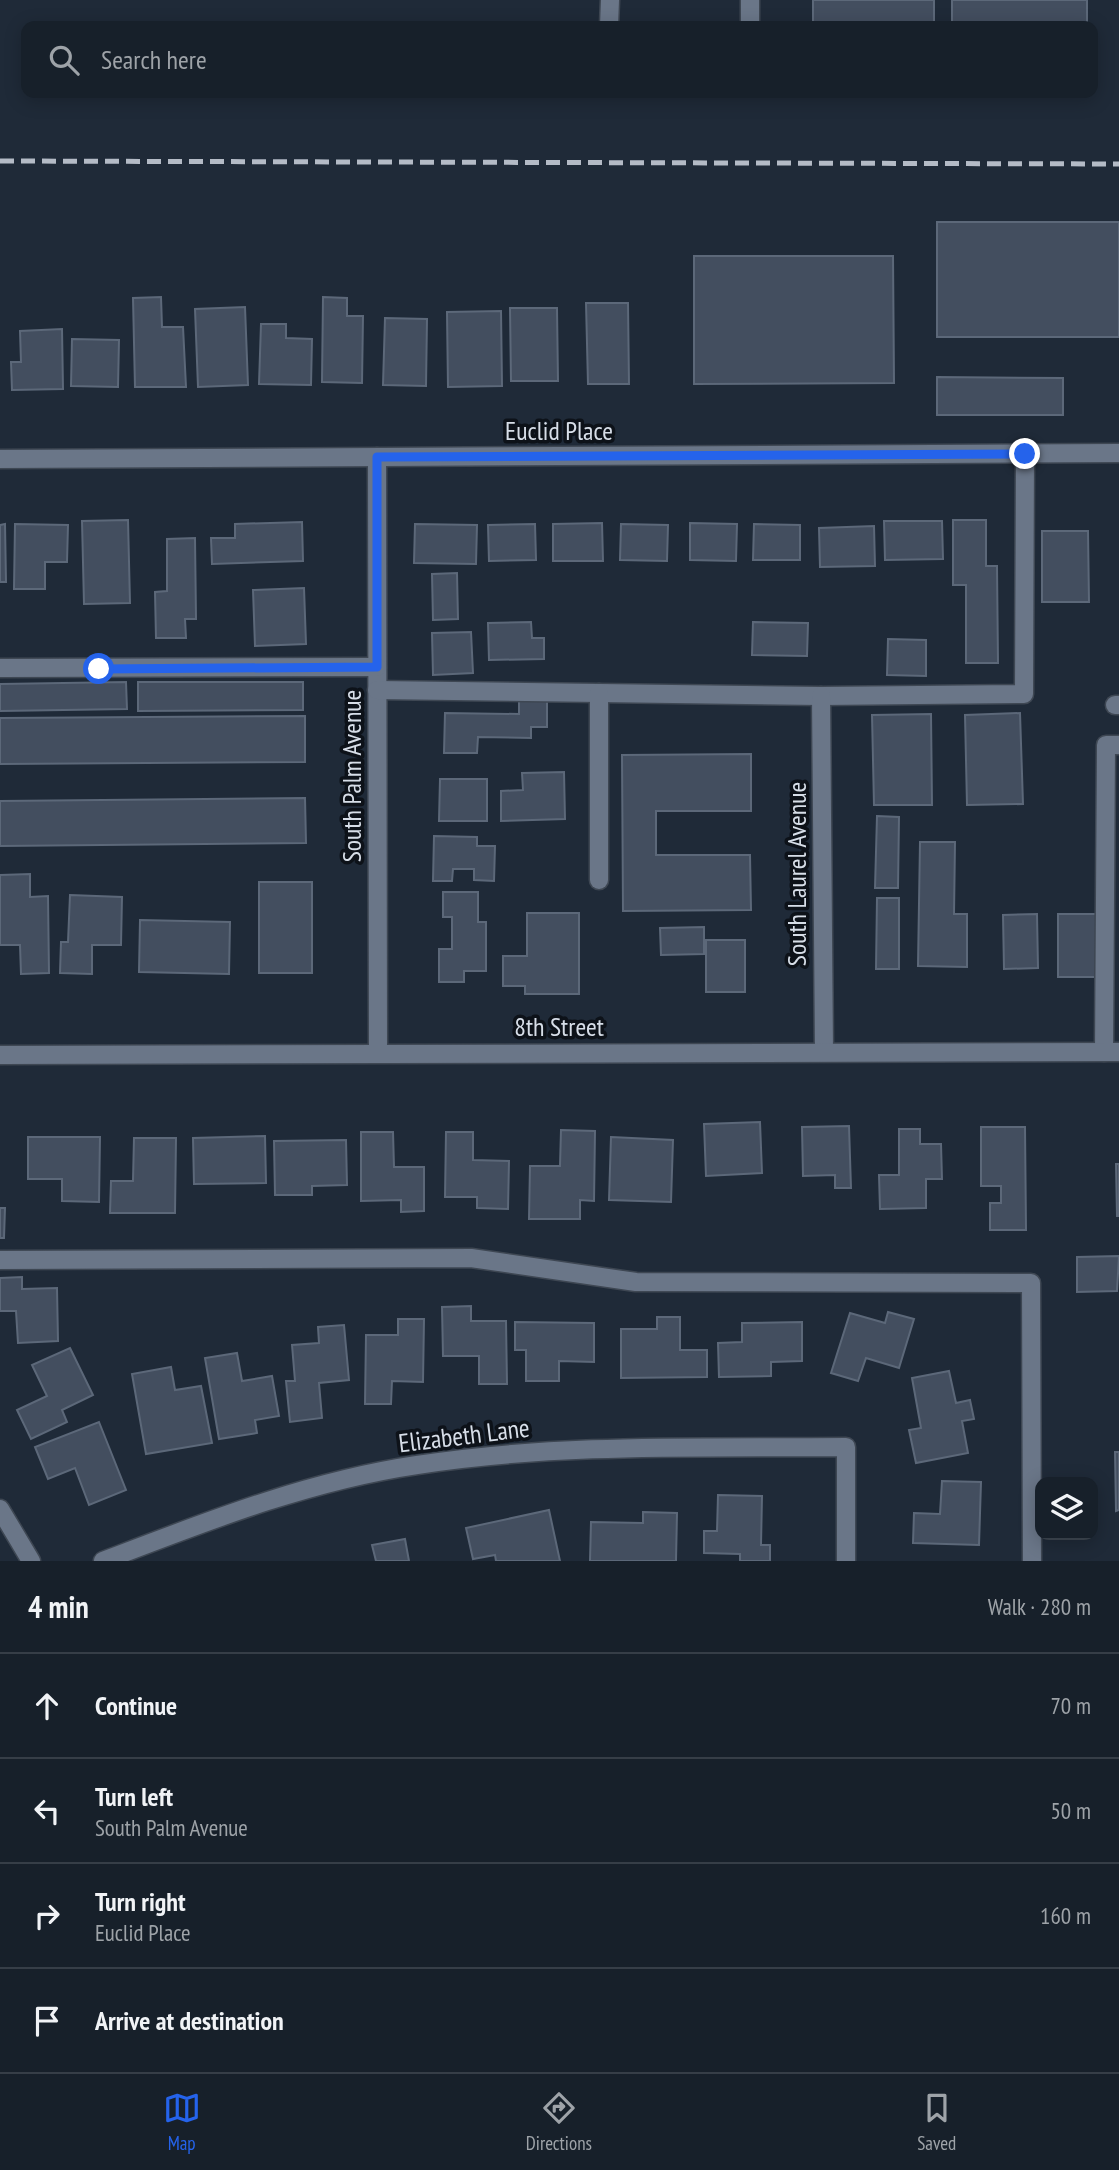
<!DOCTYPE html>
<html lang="en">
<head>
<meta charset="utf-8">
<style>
  body { margin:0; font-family:"PT Sans Narrow",sans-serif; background:#202832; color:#f1f3f6 }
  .controls { position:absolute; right:21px; bottom:21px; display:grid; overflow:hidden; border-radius:14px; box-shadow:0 4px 18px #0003 }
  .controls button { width:63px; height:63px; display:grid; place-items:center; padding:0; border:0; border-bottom:2px solid #363e47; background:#17202a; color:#f1f3f6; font:35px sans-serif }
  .stop { position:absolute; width:21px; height:21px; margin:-16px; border:5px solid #2563eb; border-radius:50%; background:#fff }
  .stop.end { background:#2563eb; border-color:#fff; box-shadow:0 2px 7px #0008 }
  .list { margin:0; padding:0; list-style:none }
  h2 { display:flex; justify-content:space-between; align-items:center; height:91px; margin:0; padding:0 28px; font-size:30px }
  h2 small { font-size:23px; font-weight:400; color:#9ea3a8 }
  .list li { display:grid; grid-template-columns:46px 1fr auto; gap:21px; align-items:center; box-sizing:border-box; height:105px; padding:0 28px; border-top:2px solid #363e47 }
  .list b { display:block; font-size:26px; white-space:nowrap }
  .list p { margin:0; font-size:23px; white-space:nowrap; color:#9ea3a8 }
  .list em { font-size:23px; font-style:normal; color:#9ea3a8 }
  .icon { flex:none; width:38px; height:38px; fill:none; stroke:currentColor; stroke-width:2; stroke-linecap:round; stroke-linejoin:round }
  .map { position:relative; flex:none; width:1119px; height:1561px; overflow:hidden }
  .search { position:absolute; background:#17202a; box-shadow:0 4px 18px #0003; left:21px; right:21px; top:21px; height:77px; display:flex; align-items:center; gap:18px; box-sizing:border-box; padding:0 24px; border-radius:14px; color:#9ea3a8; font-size:26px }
  .sheet { height:511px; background:#17202a }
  nav { display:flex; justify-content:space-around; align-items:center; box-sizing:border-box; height:98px; border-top:2px solid #363e47; background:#17202a; font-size:19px; color:#9ea3a8 }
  nav a { display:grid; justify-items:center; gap:4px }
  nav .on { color:#2563eb }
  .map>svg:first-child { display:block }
</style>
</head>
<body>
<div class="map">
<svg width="1119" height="1561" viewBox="0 0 1119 1561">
  <rect width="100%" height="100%" fill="#1f2a38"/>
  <!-- building -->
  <g fill="#434e5f" stroke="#5c6879" stroke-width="2">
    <rect x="813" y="0" width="121" height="26"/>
    <rect x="952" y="0" width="135" height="26"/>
    <rect x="952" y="93" width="135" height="2"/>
    <rect x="937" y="222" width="182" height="115"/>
    <path d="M 694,256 L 893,256 L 894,383 L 694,384 Z"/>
    <path d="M 161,297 L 162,327 L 183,327 L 186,387 L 135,387 L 133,298 Z"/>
    <path d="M 323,297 L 347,298 L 347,316 L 363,316 L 362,383 L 322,382 Z"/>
    <path d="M 586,303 L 628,303 L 629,384 L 588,384 Z"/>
    <path d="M 245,307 L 248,385 L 198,387 L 195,309 Z"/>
    <path d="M 510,308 L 557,308 L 558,381 L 511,381 Z"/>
    <path d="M 501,311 L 502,386 L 448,387 L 447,312 Z"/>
    <path d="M 385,318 L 427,319 L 426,386 L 383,385 Z"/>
    <path d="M 261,324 L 286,324 L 286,338 L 312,339 L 311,385 L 259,384 Z"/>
    <path d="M 62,329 L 63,389 L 12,390 L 11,362 L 21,362 L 20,331 Z"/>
    <path d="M 72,339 L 119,340 L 118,387 L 71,386 Z"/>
    <path d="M 937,377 L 1063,378 L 1063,415 L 937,415 Z"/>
    <path d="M 128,520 L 130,603 L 84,604 L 82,521 Z"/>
    <path d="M 953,520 L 986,520 L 986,566 L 997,566 L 998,663 L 966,663 L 966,585 L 953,585 Z"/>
    <path d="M 884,521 L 942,521 L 943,559 L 885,560 Z"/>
    <path d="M 302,522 L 303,561 L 212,564 L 211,538 L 235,538 L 235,524 Z"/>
    <path d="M 602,523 L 603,561 L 553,561 L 553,524 Z"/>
    <path d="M 690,523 L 737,524 L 736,561 L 690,560 Z"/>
    <path d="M 5,524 L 6,582 L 0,582 L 0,525 Z"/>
    <path d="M 15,524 L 68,525 L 67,562 L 45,562 L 45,589 L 14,589 Z"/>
    <path d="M 415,524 L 477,525 L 476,564 L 414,563 Z"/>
    <path d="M 535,524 L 536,560 L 489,561 L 488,525 Z"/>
    <path d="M 621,524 L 668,525 L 667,561 L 620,560 Z"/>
    <path d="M 754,524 L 800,525 L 800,560 L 753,560 Z"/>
    <path d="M 874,526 L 875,566 L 820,567 L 819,528 Z"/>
    <path d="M 1042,531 L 1088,531 L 1089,602 L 1042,602 Z"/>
    <path d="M 195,538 L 196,619 L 185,619 L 186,638 L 156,638 L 155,592 L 167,591 L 167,539 Z"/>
    <path d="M 457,573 L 458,619 L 433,620 L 432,574 Z"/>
    <path d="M 304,588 L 306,644 L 255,646 L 253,590 Z"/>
    <path d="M 531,622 L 532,638 L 544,638 L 544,659 L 489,660 L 488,623 Z"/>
    <path d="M 753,622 L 808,623 L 807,656 L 752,655 Z"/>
    <path d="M 471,632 L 473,673 L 433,675 L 432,633 Z"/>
    <path d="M 888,639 L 926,640 L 926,676 L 887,675 Z"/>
    <path d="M 126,682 L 127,709 L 0,711 L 0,684 Z"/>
    <path d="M 138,682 L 303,682 L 303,710 L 138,711 Z"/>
    <path d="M 519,701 L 547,701 L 547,727 L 531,727 L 531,738 L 478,737 L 477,753 L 444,753 L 445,713 L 519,714 Z"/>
    <path d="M 1020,713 L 1023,804 L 967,805 L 965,715 Z"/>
    <path d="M 931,714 L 932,805 L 874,805 L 872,715 Z"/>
    <path d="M 305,716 L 305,762 L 0,764 L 0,718 Z"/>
    <path d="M 751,754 L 751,811 L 656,811 L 656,855 L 750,855 L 751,910 L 623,911 L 622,755 Z"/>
    <path d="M 564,772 L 565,819 L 501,821 L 501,791 L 523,790 L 522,773 Z"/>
    <path d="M 440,779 L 487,779 L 487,821 L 439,821 Z"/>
    <path d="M 305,798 L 306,843 L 0,846 L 0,801 Z"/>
    <path d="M 877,816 L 899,817 L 898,888 L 875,888 Z"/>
    <path d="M 434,836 L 477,837 L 477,846 L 495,846 L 494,881 L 474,880 L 474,869 L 453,869 L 452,881 L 433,881 Z"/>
    <path d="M 920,842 L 955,842 L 954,914 L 967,914 L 967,967 L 918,966 Z"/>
    <path d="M 30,874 L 30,897 L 48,896 L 49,973 L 21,974 L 20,945 L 0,945 L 0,875 Z"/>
    <rect x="259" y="882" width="53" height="91"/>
    <path d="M 443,892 L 478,892 L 478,922 L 486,922 L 486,971 L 464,971 L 464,982 L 439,982 L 439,949 L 452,949 L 452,917 L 443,917 Z"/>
    <path d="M 70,895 L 122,897 L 121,945 L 92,945 L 92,974 L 60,973 L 61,942 L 68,942 Z"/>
    <path d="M 877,898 L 899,898 L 899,969 L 876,969 Z"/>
    <path d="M 527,913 L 579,913 L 579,994 L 525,994 L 525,986 L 503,986 L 503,956 L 527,956 Z"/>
    <path d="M 1037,914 L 1038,968 L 1004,969 L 1003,915 Z"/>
    <path d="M 1058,914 L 1097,914 L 1098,977 L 1058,977 Z"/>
    <path d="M 140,920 L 230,922 L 229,974 L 139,972 Z"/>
    <path d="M 704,927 L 704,954 L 661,955 L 660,928 Z"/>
    <rect x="706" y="940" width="39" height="52"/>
    <path d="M 760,1122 L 762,1173 L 706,1176 L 704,1124 Z"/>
    <path d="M 849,1126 L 851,1188 L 835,1188 L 835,1175 L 803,1176 L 802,1127 Z"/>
    <path d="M 981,1127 L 1025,1127 L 1026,1230 L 990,1230 L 990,1203 L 1001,1203 L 1001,1186 L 981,1186 Z"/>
    <path d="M 899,1129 L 920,1129 L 920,1144 L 941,1144 L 942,1179 L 926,1179 L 926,1208 L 880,1209 L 879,1175 L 899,1175 Z"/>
    <path d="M 561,1130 L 595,1131 L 594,1201 L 580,1200 L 580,1219 L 529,1219 L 530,1166 L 560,1166 Z"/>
    <path d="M 361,1132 L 393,1132 L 394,1167 L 424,1167 L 424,1211 L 401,1212 L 401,1200 L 361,1201 Z"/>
    <path d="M 446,1132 L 473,1132 L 473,1160 L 509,1161 L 508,1209 L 477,1208 L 477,1197 L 445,1197 Z"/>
    <path d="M 265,1136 L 266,1183 L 194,1184 L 193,1138 Z"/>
    <path d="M 28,1137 L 100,1137 L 99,1202 L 62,1201 L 62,1179 L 28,1179 Z"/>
    <path d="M 611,1137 L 673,1140 L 671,1202 L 609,1200 Z"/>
    <path d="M 134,1138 L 176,1138 L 175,1213 L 110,1213 L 111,1181 L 133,1181 Z"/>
    <path d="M 346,1140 L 347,1185 L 312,1186 L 312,1195 L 275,1195 L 274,1141 Z"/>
    <path d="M 1116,1164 L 1119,1164 L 1119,1216 L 1117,1216 Z"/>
    <path d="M 0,1208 L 5,1208 L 4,1238 L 0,1238 Z"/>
    <path d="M 1119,1256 L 1117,1291 L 1077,1292 L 1077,1257 Z"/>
    <path d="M 22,1277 L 22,1289 L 57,1288 L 58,1341 L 18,1343 L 16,1311 L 0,1311 L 0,1278 Z"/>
    <path d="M 471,1306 L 471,1321 L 506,1321 L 507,1384 L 479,1384 L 479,1356 L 443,1356 L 442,1307 Z"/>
    <path d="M 888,1312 L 914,1319 L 899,1368 L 866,1358 L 858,1381 L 831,1373 L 850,1313 L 885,1323 Z"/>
    <path d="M 657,1317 L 680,1317 L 680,1350 L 707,1350 L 707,1377 L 621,1378 L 621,1329 L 657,1329 Z"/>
    <path d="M 398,1319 L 424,1319 L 423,1382 L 392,1381 L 391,1404 L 365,1404 L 366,1335 L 398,1335 Z"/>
    <path d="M 515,1322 L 594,1323 L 594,1362 L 559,1361 L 559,1381 L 526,1381 L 526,1350 L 515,1350 Z"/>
    <path d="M 802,1322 L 802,1361 L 771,1362 L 771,1376 L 719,1377 L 718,1343 L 742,1342 L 742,1323 Z"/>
    <path d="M 344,1325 L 349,1380 L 319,1383 L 322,1418 L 290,1422 L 286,1381 L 295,1381 L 292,1345 L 319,1343 L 318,1327 Z"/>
    <path d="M 70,1348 L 93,1395 L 62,1410 L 67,1422 L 31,1439 L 17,1410 L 47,1396 L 32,1365 Z"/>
    <path d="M 237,1353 L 242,1381 L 272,1376 L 279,1416 L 255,1420 L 257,1433 L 219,1439 L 205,1358 Z"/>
    <path d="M 171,1367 L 175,1390 L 201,1386 L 212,1443 L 146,1454 L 132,1374 Z"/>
    <path d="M 949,1371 L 956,1403 L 970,1400 L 974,1419 L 962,1421 L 968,1453 L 916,1463 L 909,1430 L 921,1428 L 912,1378 Z"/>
    <path d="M 99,1422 L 126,1490 L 89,1505 L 75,1468 L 48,1479 L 35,1447 Z"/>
    <path d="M 1115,1452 L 1119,1452 L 1119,1510 L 1116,1511 Z"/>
    <path d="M 942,1481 L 981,1482 L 979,1545 L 913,1543 L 914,1513 L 940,1514 Z"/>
    <path d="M 718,1495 L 762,1496 L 761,1545 L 770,1545 L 770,1561 L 740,1561 L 740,1554 L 704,1553 L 704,1531 L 717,1531 Z"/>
    <path d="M 549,1510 L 560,1561 L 496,1561 L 495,1555 L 473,1559 L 466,1528 Z"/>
    <path d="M 643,1512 L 677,1513 L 676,1561 L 590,1561 L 591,1522 L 643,1523 Z"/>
    <path d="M 405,1539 L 409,1561 L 376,1561 L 372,1545 Z"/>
  </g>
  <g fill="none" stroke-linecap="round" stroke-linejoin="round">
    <defs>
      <g id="minor">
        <path d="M 609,26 L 610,0"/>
        <path d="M 750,26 L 750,0"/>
        <path d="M 377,457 L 378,1052"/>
        <path d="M 0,459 L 1119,453"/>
        <path d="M 0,668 L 377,667"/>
        <path d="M 377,690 L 821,696 L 1024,694 L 1025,454"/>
        <path d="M 599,693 L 599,880"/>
        <path d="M 821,696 L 824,1052"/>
        <path d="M 1115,705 L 1119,705"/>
        <path d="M 1104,1052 L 1106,745 L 1119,745"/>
        <path d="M 0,1055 L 1119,1052"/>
        <path d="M 0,1260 L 471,1258 L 636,1282 L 1031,1283 L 1032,1561"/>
        <path d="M 0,1509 L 31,1561"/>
        <path d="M 103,1561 C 205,1522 308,1481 417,1465 C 559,1443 703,1448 846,1447 L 846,1561"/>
      </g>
    </defs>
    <!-- minor casing -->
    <use href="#minor" stroke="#3e4753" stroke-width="21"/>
    <!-- minor -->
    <use href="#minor" stroke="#6a7688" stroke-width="18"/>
    <!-- rail -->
    <path stroke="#b4bbc6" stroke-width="5" stroke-dasharray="14 7" stroke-linecap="butt" d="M 0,161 L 1119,164"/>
  </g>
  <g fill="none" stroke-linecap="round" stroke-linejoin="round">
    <!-- route -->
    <path stroke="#2563eb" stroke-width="9" d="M 99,669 L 377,667 L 377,457 L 1025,454"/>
  </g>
  <g text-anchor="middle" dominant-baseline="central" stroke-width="7" stroke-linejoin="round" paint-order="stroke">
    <!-- street labels -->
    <g font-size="26" fill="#d7dee8" stroke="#0d1219">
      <text x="559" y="430">Euclid Place</text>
      <text transform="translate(351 776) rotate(-90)">South Palm Avenue</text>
      <text transform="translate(796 874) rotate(-90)">South Laurel Avenue</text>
      <text x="559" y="1026">8th Street</text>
      <text transform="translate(464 1435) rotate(-7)">Elizabeth Lane</text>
    </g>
  </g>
</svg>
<div class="controls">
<button><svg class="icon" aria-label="layers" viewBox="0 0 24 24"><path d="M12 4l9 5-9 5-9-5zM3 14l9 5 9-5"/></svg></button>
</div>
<div class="stop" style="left:99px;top:669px"></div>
<div class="stop end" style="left:1025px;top:454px"></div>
<div class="search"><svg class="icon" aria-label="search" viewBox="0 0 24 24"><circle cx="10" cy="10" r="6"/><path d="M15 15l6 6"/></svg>Search here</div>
</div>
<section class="sheet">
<h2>4 min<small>Walk · 280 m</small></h2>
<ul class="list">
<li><svg class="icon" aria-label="ahead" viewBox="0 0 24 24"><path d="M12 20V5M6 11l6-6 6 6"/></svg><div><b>Continue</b></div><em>70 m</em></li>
<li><svg class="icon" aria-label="left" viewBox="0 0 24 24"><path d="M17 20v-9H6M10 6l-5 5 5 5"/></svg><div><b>Turn left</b><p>South Palm Avenue</p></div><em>50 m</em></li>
<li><svg class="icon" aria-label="right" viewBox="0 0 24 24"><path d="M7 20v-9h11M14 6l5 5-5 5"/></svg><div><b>Turn right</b><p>Euclid Place</p></div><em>160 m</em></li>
<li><svg class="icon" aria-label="arrive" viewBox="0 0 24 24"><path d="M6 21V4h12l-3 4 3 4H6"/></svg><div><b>Arrive at destination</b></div></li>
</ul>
</section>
<nav>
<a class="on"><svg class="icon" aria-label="map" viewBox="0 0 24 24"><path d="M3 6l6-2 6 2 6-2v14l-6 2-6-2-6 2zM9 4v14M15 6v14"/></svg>Map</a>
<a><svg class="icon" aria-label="directions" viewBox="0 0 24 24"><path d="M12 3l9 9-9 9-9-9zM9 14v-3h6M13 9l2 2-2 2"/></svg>Directions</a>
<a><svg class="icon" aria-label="saved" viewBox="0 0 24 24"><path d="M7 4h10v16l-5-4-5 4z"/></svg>Saved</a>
</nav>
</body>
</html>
